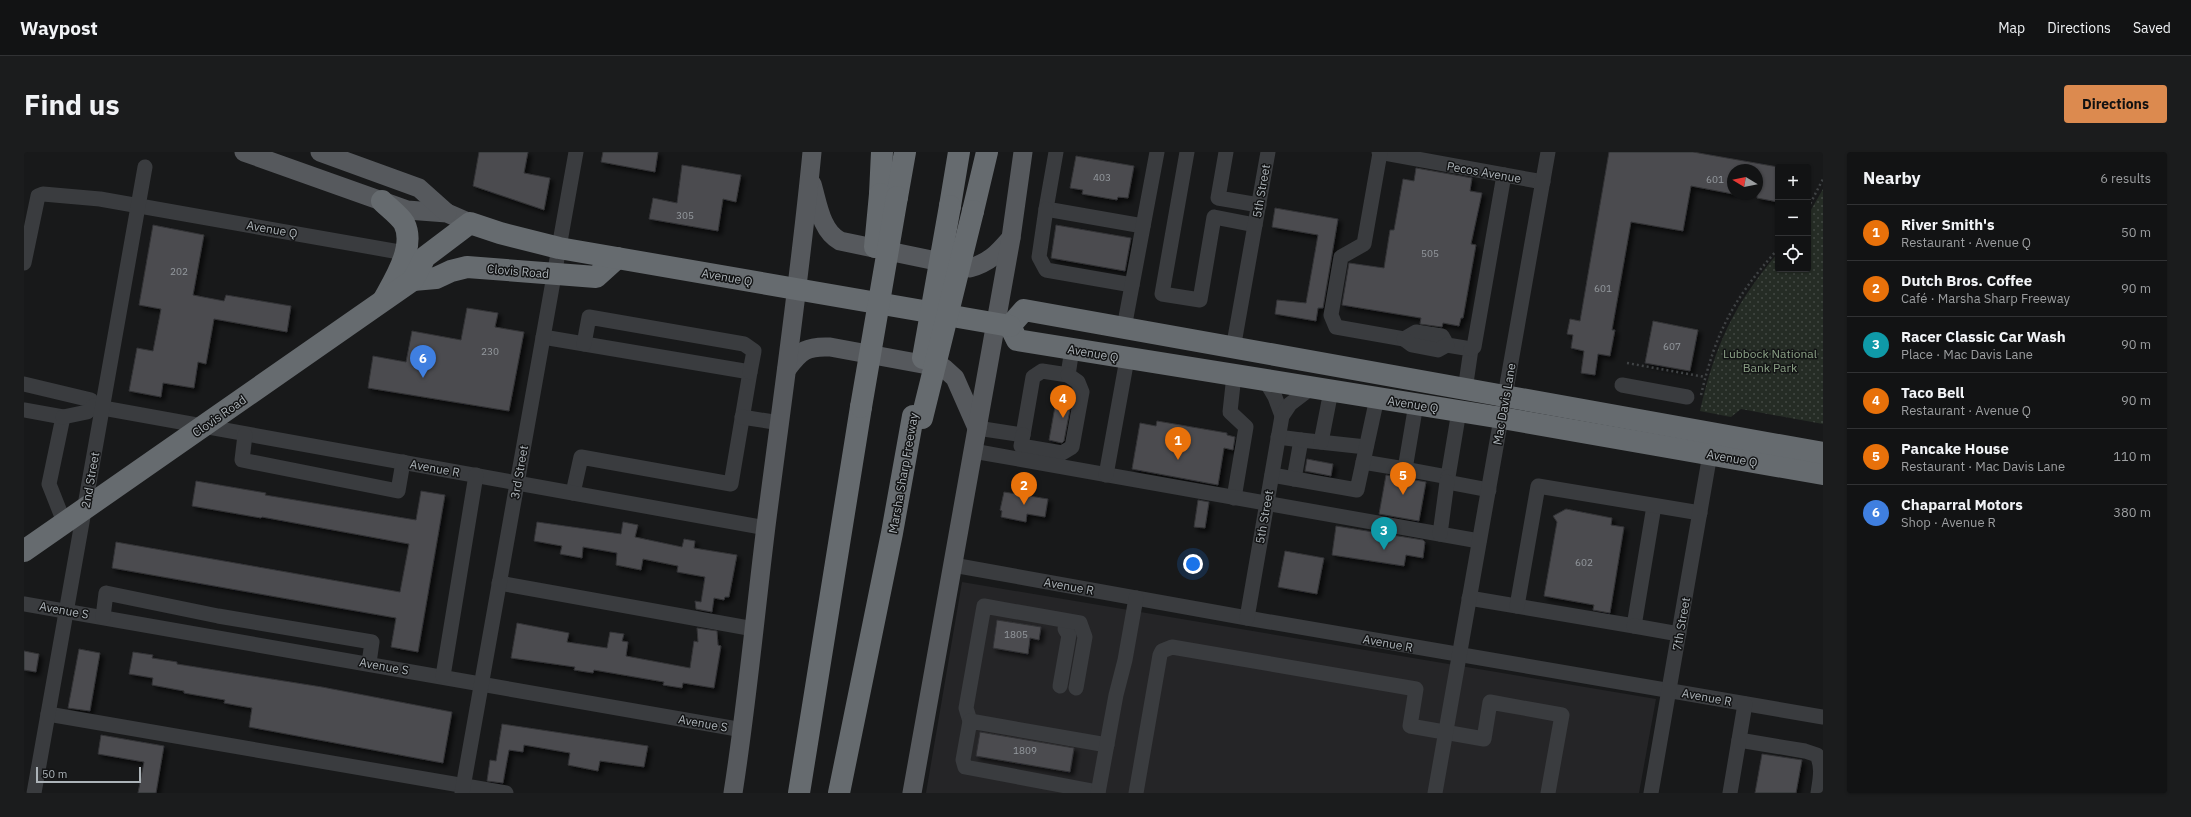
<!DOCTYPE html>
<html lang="en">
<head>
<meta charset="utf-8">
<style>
  body { margin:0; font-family:"IBM Plex Sans",sans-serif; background:#1b1c1d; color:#f1f3f6 }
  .controls { position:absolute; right:12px; top:12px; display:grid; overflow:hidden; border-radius:4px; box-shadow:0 1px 3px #0004 }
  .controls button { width:36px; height:36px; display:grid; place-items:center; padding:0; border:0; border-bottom:1px solid #313234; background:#121314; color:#f1f3f6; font:20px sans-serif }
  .compass { position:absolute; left:1703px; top:12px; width:36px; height:36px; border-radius:50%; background:#121314; box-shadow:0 1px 3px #0004; rotate:280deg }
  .scale { position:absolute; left:12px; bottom:10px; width:105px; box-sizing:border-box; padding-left:4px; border:2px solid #acb3b8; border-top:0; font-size:11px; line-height:14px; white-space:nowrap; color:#acb3b8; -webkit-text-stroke:3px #131415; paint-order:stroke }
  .you { position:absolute; left:1169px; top:412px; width:14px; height:14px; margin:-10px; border:3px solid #fff; border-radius:50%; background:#1a73e8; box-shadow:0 0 0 6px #1a73e833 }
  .badge { display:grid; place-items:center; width:26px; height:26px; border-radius:50%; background:#dc8a4f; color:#fff; font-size:13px; font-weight:700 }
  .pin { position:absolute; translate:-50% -33px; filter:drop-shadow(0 1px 2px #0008) }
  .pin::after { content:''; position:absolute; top:21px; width:14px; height:12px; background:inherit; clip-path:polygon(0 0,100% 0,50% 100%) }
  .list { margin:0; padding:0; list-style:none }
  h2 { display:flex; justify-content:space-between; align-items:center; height:52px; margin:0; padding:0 16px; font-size:17px }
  h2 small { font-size:13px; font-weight:400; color:#9c9ea0 }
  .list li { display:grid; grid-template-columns:26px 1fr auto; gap:12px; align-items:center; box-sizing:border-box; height:56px; padding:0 16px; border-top:1px solid #313234 }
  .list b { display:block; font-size:15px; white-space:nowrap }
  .list p { margin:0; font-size:13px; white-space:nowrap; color:#9c9ea0 }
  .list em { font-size:13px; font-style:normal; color:#9c9ea0 }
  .icon { flex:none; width:22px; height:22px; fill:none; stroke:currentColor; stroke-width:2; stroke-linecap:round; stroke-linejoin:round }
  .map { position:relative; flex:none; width:1799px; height:641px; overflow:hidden; border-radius:4px }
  header { display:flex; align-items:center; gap:24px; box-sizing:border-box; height:56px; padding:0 20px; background:#121314; border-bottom:1px solid #313234 }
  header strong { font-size:19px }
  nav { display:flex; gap:22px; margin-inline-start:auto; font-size:14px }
  .intro { display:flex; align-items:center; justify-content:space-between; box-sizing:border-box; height:96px; padding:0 24px }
  h1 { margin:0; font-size:28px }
  .button { padding:10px 18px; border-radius:4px; background:#dc8a4f; color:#111; font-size:14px; font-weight:700 }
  main { display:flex; gap:24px; padding:0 24px }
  aside { flex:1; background:#121314; border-radius:4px; box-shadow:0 1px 3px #0004 }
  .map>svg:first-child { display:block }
</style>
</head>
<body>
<header>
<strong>Waypost</strong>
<nav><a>Map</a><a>Directions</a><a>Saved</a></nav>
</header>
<div class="intro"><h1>Find us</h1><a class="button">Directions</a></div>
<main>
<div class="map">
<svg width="1799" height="641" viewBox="0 0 1799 641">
  <defs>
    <pattern id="park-dots" width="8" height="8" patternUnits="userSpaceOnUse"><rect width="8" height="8" fill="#252c25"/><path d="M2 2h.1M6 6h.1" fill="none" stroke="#424843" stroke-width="1.8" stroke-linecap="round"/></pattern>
    <filter id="shadow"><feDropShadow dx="3.5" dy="3.5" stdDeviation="2" flood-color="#0009"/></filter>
  </defs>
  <rect width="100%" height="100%" fill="#18191a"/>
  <!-- built -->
  <path fill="#252527" d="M 938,430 L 1632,547 L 1615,641 L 902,641 Z"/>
  <!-- park -->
  <path fill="url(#park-dots)" d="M 1799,37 L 1799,272 L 1717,257 L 1707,265 L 1676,259 C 1691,193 1710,152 1754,101 L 1754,117 L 1784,117 L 1784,63 Z"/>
  <!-- building -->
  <g fill="#4b4c4f" stroke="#333336" filter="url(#shadow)">
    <path d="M 455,0 L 504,0 L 500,21 L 526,26 L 520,58 L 449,34 Z"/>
    <path d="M 579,0 L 634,0 L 631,20 L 577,10 Z"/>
    <path d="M 1585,0 L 1669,0 L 1754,15 L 1754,50 L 1733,46 L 1733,18 L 1709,18 L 1709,42 L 1667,34 L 1659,79 L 1607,70 L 1588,178 L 1591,178 L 1586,204 L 1574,202 L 1571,223 L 1557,221 L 1560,199 L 1547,196 L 1549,183 L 1543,182 L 1546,167 L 1556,169 Z"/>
    <path d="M 1052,4 L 1110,14 L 1104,46 L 1094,45 L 1093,48 L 1058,42 L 1059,38 L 1046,36 Z"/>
    <path d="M 658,13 L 717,23 L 712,50 L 699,47 L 694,79 L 625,67 L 629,46 L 653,51 Z"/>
    <path d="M 1392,16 L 1448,26 L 1446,39 L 1458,41 L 1447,92 L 1452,93 L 1439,166 L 1437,166 L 1435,174 L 1419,171 L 1418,175 L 1396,172 L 1397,166 L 1318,153 L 1325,111 L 1360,116 L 1366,78 L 1370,78 L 1379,27 L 1390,29 Z"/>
    <path d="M 1251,56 L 1314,67 L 1299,156 L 1294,156 L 1292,169 L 1251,162 L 1253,148 L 1282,151 L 1294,83 L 1248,75 Z"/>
    <path d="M 129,73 L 180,83 L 169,143 L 200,149 L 202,143 L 267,154 L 263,180 L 190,167 L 182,212 L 174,210 L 170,236 L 139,231 L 137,245 L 105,239 L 113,196 L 129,199 L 137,157 L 115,153 Z"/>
    <path d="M 1032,73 L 1107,86 L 1101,119 L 1027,106 Z"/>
    <path d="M 443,156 L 474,161 L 471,175 L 500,180 L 485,259 L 344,236 L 349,204 L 382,210 L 388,179 L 437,188 Z"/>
    <path d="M 1629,169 L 1674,178 L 1666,219 L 1621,211 Z"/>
    <path d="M 1034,238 L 1049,241 L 1040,289 L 1038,291 L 1025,288 Z"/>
    <path d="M 1133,269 L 1203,281 L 1203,283 L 1211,285 L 1209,298 L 1200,296 L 1194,333 L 1108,317 L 1116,271 L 1132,274 Z"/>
    <path d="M 1283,307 L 1309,312 L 1307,324 L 1281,319 Z"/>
    <path d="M 1362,323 L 1402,330 L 1395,369 L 1355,362 Z"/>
    <path d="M 172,329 L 242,341 L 241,343 L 392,368 L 397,339 L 421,343 L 394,500 L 367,495 L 372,466 L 88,416 L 92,390 L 376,440 L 385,392 L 238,365 L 237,366 L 168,354 Z"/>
    <path d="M 980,340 L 1024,347 L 1021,365 L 1003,362 L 1002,370 L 977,365 L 978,359 L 976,358 Z"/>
    <path d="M 1174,348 L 1185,350 L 1181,376 L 1170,375 Z"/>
    <path d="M 1542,357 L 1588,366 L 1587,373 L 1600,375 L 1586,461 L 1569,458 L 1570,453 L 1520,444 L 1533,370 L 1529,364 Z"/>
    <path d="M 513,370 L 597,382 L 599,370 L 614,373 L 611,385 L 658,395 L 660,387 L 671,389 L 670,396 L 713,403 L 705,445 L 701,445 L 700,448 L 690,446 L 688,460 L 672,457 L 671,449 L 677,450 L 681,425 L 653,420 L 654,414 L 619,407 L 617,418 L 592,413 L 593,401 L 559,395 L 558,406 L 536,402 L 538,394 L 510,389 Z"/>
    <path d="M 1312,374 L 1399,388 L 1401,390 L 1399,406 L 1382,403 L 1380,414 L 1308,403 Z"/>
    <path d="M 1261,399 L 1300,406 L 1293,442 L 1254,435 Z"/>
    <path d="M 973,468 L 1017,475 L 1015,488 L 1006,486 L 1004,502 L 969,496 Z"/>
    <path d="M 493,471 L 545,481 L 543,490 L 583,496 L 586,480 L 600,482 L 598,489 L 604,490 L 602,504 L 666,516 L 670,489 L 674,490 L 673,476 L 693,479 L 694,493 L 697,494 L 690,536 L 659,531 L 658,536 L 639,533 L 640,530 L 570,518 L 569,521 L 550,518 L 551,515 L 487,506 Z"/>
    <path d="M 55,497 L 76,501 L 66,559 L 44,556 Z"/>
    <path d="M 0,499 L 15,502 L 12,520 L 0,518 Z"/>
    <path d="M 109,500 L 129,503 L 128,506 L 153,510 L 153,512 L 298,535 L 428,560 L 419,611 L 225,575 L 228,556 L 200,551 L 201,548 L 160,541 L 160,539 L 128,533 L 129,526 L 105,522 Z"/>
    <path d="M 478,572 L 624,594 L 620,615 L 576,609 L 574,619 L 544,613 L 546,601 L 500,593 L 499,600 L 485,598 L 479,631 L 463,629 L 466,608 L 472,609 Z"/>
    <path d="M 956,580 L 1050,596 L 1046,620 L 952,604 Z"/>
    <path d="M 77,583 L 140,594 L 132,641 L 114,641 L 120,610 L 74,602 Z"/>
    <path d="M 1738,602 L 1778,608 L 1772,641 L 1731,641 Z"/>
  </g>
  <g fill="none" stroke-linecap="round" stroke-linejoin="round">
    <!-- path -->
    <g stroke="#404345" stroke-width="2.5" stroke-dasharray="2 3" stroke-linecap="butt">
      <path d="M 1784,56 L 1799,27"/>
      <path d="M 1603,211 L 1681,225"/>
      <path d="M 1677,243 C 1692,179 1710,146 1754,97"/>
    </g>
    <!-- minor -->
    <g stroke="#3a3c3f" stroke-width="15">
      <path d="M 1032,0 L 1022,57 L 1119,74"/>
      <path d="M 1163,0 L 1138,142 L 1176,148 L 1190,65 L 1231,73"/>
      <path d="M 1202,0 L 1194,46 L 1235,53"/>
      <path d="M 1355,0 L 1519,30"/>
      <path d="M 1356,1 L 1340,92 L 1317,105 L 1307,163 L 1312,175 L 1380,187 L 1392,180 L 1418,184 L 1423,193 L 1447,197 L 1441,238"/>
      <path d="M 1022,57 L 1015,105 L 1022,118 L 1108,133"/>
      <path d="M 0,111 L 14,44 L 19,42 L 76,47 L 381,101"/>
      <path d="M 1100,176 L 1133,0"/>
      <path d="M 519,185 L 726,220 L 707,332 L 557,305 L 549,341"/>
      <path d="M 1380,187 L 1388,193 L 1414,198 L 1423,193"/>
      <path d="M 560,192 L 565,165 L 720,192 L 730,199 L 726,220"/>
      <path d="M 1209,197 L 1244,0"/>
      <path d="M 1447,197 L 1450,195 L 1480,23"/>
      <path d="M 1210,223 L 1206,260 L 1222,275 L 1210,346"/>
      <path d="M 1241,228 L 1251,245 L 1258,264"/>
      <path d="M 0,232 L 67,248 L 70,254 L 79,256 L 742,376"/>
      <path d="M 1598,233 L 1663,245"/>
      <path d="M 0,258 L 39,265 L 25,332 L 40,370"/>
      <path d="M 39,265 L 63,260 L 70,254"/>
      <path d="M 718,265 L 756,271"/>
      <path d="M 953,276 L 999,283 L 1009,225 L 1018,219 L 1044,223 L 1048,197"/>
      <path d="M 221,283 L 218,308 L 374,339 L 379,310"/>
      <path d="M 999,283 L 997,294 L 1038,301 L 1048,295 L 1058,240 L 1054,230 L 1044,223"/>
      <path d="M 1254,285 L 1277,288 L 1270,327"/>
      <path d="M 1277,288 L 1342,295"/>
      <path d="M 1297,290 L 1307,239"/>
      <path d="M 949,299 L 1455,389"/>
      <path d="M 1339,310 L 1381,317 L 1392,252"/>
      <path d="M 1381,317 L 1424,325 L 1435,259"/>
      <path d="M 1082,323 L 1103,207"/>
      <path d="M 1248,323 L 1333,338 L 1353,246"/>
      <path d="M 1424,325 L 1423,330 L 1465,338"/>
      <path d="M 1416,382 L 1423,330"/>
      <path d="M 929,413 L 1223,466 L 1799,565"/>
      <path d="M 475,431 L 730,477"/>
      <path d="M 1445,446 L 1610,474 L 1630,354"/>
      <path d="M 0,452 L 719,578"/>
      <path d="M 1493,454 L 1514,334 L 1676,361"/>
      <path d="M 79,465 L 82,441 L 194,464 L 348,490 L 345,511"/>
      <path d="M 1223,466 L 1258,264 L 1266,252 L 1287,236"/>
      <path d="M 1610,474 L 1655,482"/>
      <path d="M 419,524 L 452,323"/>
      <path d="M 1036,534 L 1045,483 L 1041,477"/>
      <path d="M 24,562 L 482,641"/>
      <path d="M 946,569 L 942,556 L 960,454 L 1056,471 L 1061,485 L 1052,536"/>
      <path d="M 1715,588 L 1781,599 L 1793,603 C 1799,616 1796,627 1794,641"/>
      <path d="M 1074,640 L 941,615 L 939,608 L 946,569 L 1083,593"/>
      <path d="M 10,641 L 121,15"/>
      <path d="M 438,641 L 552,0"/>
      <path d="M 1074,641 L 1092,543 L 1101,508 L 1112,446"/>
      <path d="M 1112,641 L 1136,503 L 1138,499 L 1148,495 L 1392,537 L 1386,574 L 1460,587 L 1466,550 L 1538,563 L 1524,641"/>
      <path d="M 1411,641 L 1524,0"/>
      <path d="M 1627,641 L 1686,302"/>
      <path d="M 1706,641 L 1721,552"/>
    </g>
    <!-- major -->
    <g stroke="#56595d" stroke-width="19">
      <path d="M 220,0 L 383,58 L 423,61 L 446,71"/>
      <path d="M 296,0 L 395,36 L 423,61"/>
      <path d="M 788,32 C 794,52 797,79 816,89 L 946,116 C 966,110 973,102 987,86"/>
      <path d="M 763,217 C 777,198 783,194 806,195 L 920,216 L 931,226 L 953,276"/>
      <path d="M 709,641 C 723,552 731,463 742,374 C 758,249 776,125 788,0"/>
      <path d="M 888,641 L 987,86 L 999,0"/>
    </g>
    <!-- highway -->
    <g stroke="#666b6f" stroke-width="22">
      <path d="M 856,42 L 858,0"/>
      <path d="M 873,45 L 881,0"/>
      <path d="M 358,49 C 365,56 375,63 380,71 C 392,94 371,127 360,147"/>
      <path d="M 926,54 L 935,0"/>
      <path d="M 949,59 L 963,0"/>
      <path d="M 389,128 L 412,126 L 427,119 L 443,115 L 572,125 L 593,106"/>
      <path d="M 986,174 L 993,188 L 1478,266 L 1799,322"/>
      <path d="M 986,174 L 1000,158 L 1799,301"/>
      <path d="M 0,399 L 389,128 L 401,105 L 446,71 L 476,81 L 535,96 L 986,174"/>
      <path d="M 775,641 L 837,255"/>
      <path d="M 815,641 L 868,381 L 889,264"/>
    </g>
    <!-- highway-bridge -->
    <g stroke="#666b6f" stroke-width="22">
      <path d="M 851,95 L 856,42"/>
      <path d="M 899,206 L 926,54"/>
      <path d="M 837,255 L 873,45"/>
      <path d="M 898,266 L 949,59"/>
    </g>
  </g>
  <g text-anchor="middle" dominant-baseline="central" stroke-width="3" stroke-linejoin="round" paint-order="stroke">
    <!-- number labels -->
    <g font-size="10" fill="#94999e">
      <text x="1078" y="25">403</text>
      <text x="1691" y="27">601</text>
      <text x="661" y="63">305</text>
      <text x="1406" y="101">505</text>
      <text x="155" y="119">202</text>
      <text x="1579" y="136">601</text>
      <text x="1648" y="194">607</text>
      <text x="466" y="199">230</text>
      <text x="1560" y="410">602</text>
      <text x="992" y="482">1805</text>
      <text x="1001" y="598">1809</text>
    </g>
    <!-- street labels -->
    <g font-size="12" fill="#acb3b8" stroke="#131415">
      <text transform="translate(1460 20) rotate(10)">Pecos Avenue</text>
      <text transform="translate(1237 39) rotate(-80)">5th Street</text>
      <text transform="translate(248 77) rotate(10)">Avenue Q</text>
      <text transform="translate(494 119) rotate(5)">Clovis Road</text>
      <text transform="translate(703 125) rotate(10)">Avenue Q</text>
      <text transform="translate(1069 201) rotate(10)">Avenue Q</text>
      <text transform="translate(1389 252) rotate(9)">Avenue Q</text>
      <text transform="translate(1480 252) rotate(-80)">Mac Davis Lane</text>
      <text transform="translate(195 264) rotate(-35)">Clovis Road</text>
      <text transform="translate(1708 306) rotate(10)">Avenue Q</text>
      <text transform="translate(411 316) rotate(10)">Avenue R</text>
      <text transform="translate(495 320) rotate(-80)">3rd Street</text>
      <text transform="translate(879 321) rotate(-80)">Marsha Sharp Freeway</text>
      <text transform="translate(66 328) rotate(-80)">2nd Street</text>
      <text transform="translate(1240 365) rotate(-80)">5th Street</text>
      <text transform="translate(1045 434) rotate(10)">Avenue R</text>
      <text transform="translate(40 458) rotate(10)">Avenue S</text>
      <text transform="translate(1657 472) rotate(-80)">7th Street</text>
      <text transform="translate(1364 491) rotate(10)">Avenue R</text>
      <text transform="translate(360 514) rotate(10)">Avenue S</text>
      <text transform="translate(1683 545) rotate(10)">Avenue R</text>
      <text transform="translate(679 571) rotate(10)">Avenue S</text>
    </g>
    <!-- park labels -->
    <g font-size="12" fill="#8ba186" stroke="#131415">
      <text x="1746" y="201">Lubbock National<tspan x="1746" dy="14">Bank Park</tspan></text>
    </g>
  </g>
</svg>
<div class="controls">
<button>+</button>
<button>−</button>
<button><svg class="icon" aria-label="locate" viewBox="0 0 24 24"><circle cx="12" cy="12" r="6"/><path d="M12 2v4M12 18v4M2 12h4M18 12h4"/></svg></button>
</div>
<svg class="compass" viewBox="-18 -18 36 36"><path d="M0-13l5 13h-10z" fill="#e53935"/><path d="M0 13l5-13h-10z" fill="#9c9ea0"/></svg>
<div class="scale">50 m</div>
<div class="you"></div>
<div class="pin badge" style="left:1154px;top:308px;background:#e8710a">1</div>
<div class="pin badge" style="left:1000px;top:353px;background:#e8710a">2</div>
<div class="pin badge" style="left:1360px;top:398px;background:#0f9aa8">3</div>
<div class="pin badge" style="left:1039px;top:266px;background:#e8710a">4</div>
<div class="pin badge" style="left:1379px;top:343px;background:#e8710a">5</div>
<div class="pin badge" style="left:399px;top:226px;background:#3f7fe0">6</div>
</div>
<aside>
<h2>Nearby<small>6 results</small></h2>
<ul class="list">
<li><span class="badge" style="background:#e8710a">1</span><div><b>River Smith's</b><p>Restaurant · Avenue Q</p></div><em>50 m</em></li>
<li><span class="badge" style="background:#e8710a">2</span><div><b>Dutch Bros. Coffee</b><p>Café · Marsha Sharp Freeway</p></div><em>90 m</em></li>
<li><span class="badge" style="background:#0f9aa8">3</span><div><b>Racer Classic Car Wash</b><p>Place · Mac Davis Lane</p></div><em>90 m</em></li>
<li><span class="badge" style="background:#e8710a">4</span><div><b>Taco Bell</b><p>Restaurant · Avenue Q</p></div><em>90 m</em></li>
<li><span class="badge" style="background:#e8710a">5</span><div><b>Pancake House</b><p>Restaurant · Mac Davis Lane</p></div><em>110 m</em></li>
<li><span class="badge" style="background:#3f7fe0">6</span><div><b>Chaparral Motors</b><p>Shop · Avenue R</p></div><em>380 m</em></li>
</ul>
</aside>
</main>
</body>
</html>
